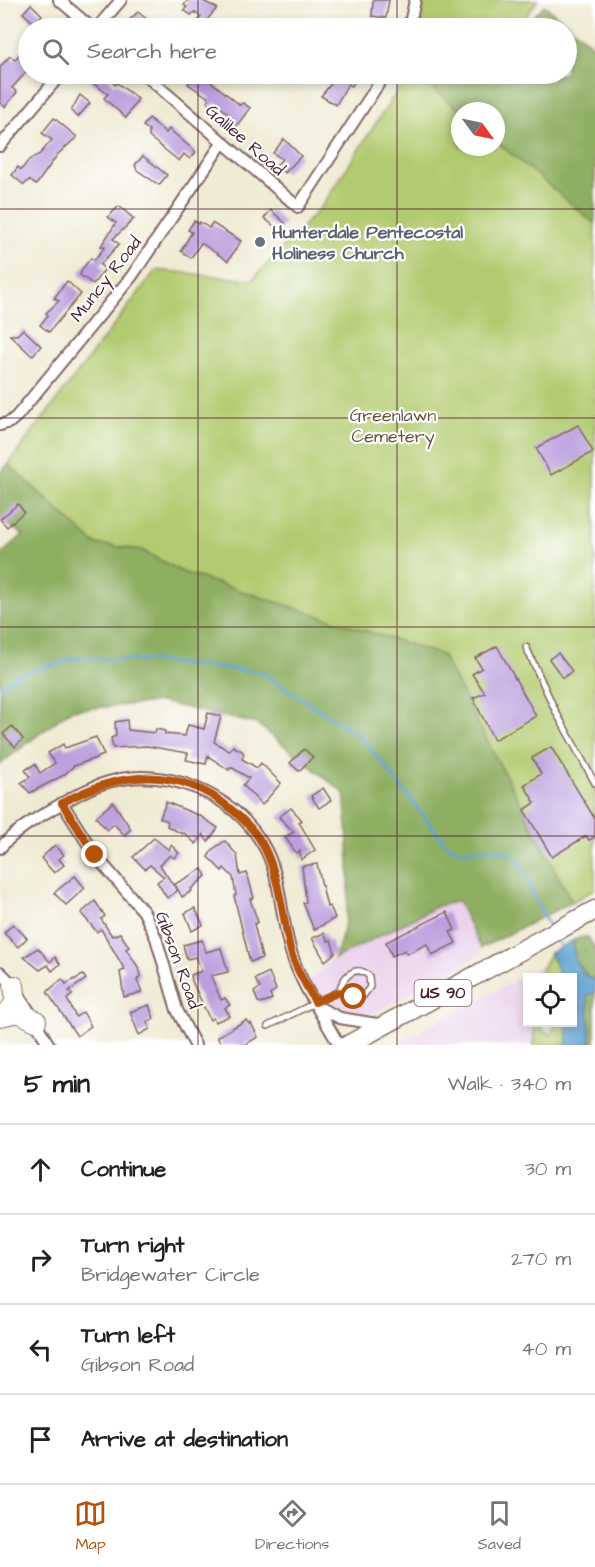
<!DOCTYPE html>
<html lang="en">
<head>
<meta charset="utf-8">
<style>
  body { margin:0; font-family:"Architects Daughter",sans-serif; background:#f6f6f6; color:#202124 }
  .controls { position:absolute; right:18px; bottom:18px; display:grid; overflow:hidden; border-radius:0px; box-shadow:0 3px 9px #0003 }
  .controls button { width:54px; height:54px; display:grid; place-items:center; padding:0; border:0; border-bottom:2px solid #e0e0e0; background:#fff; color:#202124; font:30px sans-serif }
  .compass { position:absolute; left:451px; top:102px; width:54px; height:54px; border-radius:50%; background:#fff; box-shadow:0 3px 9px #0003; rotate:123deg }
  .stop { position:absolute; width:18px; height:18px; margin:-14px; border:4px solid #b45309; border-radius:50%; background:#fff }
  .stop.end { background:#b45309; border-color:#fff; box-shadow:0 2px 6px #0008 }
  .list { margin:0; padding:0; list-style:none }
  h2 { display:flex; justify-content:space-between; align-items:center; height:78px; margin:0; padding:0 24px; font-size:26px }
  h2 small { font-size:20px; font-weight:400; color:#757577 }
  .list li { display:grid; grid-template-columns:39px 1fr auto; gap:18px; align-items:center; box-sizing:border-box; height:90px; padding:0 24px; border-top:2px solid #e0e0e0 }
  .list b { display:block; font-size:22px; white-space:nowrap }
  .list p { margin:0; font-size:20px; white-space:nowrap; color:#757577 }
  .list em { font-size:20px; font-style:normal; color:#757577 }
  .icon { flex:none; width:33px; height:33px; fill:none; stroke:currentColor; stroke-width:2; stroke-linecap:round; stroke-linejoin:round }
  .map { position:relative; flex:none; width:595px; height:1045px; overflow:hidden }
  .search { position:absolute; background:#fff; box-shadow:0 3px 9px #0003; left:18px; right:18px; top:18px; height:66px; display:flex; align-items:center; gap:15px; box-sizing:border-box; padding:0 21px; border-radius:33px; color:#757577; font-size:22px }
  .sheet { height:438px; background:#fff }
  nav { display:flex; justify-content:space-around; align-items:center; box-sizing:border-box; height:84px; border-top:2px solid #e0e0e0; background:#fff; font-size:16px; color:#757577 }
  nav a { display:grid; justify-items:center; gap:3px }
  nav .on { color:#b45309 }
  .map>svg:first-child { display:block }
</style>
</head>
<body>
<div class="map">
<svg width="595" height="1045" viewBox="0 0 595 1045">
  <rect width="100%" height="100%" fill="#fff"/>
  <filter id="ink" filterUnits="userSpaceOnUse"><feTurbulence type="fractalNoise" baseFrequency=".0167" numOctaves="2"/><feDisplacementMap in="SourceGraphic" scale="12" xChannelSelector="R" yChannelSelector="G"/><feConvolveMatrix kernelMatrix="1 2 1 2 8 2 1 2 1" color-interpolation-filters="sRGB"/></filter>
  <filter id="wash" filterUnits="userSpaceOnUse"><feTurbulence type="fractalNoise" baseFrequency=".008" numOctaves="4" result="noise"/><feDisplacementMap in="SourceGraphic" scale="24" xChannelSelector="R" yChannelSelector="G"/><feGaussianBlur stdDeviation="1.35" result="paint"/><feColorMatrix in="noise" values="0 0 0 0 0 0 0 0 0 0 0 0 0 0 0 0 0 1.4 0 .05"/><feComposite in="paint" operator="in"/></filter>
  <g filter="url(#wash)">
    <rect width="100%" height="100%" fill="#efead2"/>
    <!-- built -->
    <g fill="#ead1ec">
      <path d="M 459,901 L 482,954 L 379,1011 L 369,1014 L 339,1007 L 318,996 L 308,980 L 334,959 L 438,906 Z"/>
      <path d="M 543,965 L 537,977 L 528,978 L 528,1023 L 535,1023 L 533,1045 L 394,1045 Z"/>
    </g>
    <!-- green -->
    <g fill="#b3cb6f" stroke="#7e754d" stroke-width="1.5">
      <path d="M 424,0 L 538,0 L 517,28 L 420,28 Z"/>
      <path d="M 408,74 L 416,74 L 460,111 L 460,147 L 496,147 L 496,141 L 595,224 L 595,889 L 572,902 L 442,655 L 182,572 L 141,550 L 95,544 L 8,464 L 156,270 L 252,280 L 322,206 Z"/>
      <path d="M 550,953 L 561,977 L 537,978 Z"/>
      <path d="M 535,1023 L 541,1023 L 542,1030 L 550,1035 L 556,1023 L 567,1023 L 567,1045 L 533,1045 Z"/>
    </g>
    <!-- forest -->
    <g fill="#8eaf62" stroke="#6c6746" stroke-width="1.5">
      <path d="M 544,5 L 595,47 L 595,224 L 496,141 L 496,111 L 460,111 L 416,74 L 566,74 L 566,28 L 523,28 Z"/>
      <path d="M 8,464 L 95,544 L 141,550 L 182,572 L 442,655 L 572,902 L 481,948 L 458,901 L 438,906 L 334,959 C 356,908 349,847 344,793 L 257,724 L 161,702 L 71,710 L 0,764 L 0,555 L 23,535 L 0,519 L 0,473 Z"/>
      <path d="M 583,937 L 588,937 L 595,949 L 595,980 L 588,977 L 573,957 L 574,940 Z"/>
      <path d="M 589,993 L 595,993 L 595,1045 L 591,1045 L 587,995 Z"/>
    </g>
    <!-- water -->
    <path fill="#5ea2d3" stroke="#54607f" stroke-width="1.5" d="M 574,940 C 571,955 579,977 595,980 L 595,993 L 587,995 L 591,1045 L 567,1045 L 567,1023 L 572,1023 L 572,978 L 561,977 L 550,953 Z"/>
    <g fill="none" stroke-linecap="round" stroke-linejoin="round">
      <!-- stream -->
      <g stroke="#5ea2d3" stroke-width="3">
        <path d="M 0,687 L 17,675 L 76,658 L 155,661 L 260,672 L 362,737 L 445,843 C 459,854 468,850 484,849 C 520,847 526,872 535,899 C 539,909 545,919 550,928"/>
        <path d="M 556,939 L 561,947"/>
      </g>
    </g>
    <g id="blocks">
      <!-- building -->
      <g fill="#bb9fde">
        <path d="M 188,0 L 201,0 L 217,8 L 201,27 L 196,23 L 201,17 L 194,12 L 191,15 L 184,10 L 187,7 L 184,5 Z"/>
        <path d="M 373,0 L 389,0 L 386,18 L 372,16 Z"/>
        <path d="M 31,4 L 42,15 L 35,24 L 23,13 Z"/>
        <path d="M 138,12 L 149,21 L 155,28 L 130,28 L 125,24 Z"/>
        <path d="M 28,43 L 28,70 L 12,88 L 17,92 L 5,107 L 0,103 L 0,67 L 10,56 L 15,60 Z"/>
        <path d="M 93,74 L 103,74 L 115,85 L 117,83 L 138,99 L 126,118 L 104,98 L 108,94 L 87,79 Z"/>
        <path d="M 188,74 L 207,74 L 211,77 L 209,80 L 240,105 L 243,103 L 250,108 L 235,128 L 228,122 L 229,114 L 215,103 L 213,106 L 207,102 L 209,98 L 188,84 L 193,78 Z"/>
        <path d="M 339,74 L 358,74 L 352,86 L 348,84 L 336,105 L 321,96 Z"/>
        <path d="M 80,95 L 90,103 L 78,117 L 71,111 Z"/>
        <path d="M 54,118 L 77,137 L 58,154 L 36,185 L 29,180 L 24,185 L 12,175 L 18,167 L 21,170 L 29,160 L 40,154 L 52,140 L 42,133 Z"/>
        <path d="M 149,118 L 166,133 L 169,129 L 196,152 L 190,159 L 184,154 L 179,161 L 149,137 L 149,130 L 143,126 Z"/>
        <path d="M 284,139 L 301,156 L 285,173 L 276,166 L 282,159 L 273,153 Z"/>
        <path d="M 143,156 L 167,175 L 159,185 L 137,170 L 135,165 Z"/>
        <path d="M 119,206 L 134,219 L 113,239 L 119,244 L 100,265 L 105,269 L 93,284 L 80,275 L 82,269 L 91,258 L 94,260 L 105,247 L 101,246 L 116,223 L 108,217 Z"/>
        <path d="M 271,210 L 285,223 L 279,230 L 264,218 Z"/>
        <path d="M 194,221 L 199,224 L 200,222 L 209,228 L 212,223 L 241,241 L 228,261 L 201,243 L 191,258 L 181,251 L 192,232 L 188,230 Z"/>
        <path d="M 67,281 L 81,294 L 49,332 L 40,325 L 48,315 L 46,313 L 59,301 L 54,298 Z"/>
        <path d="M 23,329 L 41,346 L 32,356 L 10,335 L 17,335 Z"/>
        <path d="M 578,425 L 593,452 L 551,475 L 536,448 Z"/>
        <path d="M 18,504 L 24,512 L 7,527 L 0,519 Z"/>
        <path d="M 497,646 L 536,716 L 494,740 L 473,698 L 485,693 L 472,674 L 482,668 L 475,658 Z"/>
        <path d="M 558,653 L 572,671 L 563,678 L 549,659 Z"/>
        <path d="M 208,713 L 221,716 L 214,742 L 229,751 L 233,746 L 242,751 L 244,754 L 242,759 L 257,768 L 261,763 L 281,783 L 262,805 L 243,785 L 249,778 L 231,767 L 229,770 L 208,756 L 206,764 L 186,760 L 188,753 L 147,746 L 113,748 L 111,738 L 116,736 L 115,722 L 127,720 L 128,730 L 155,733 L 156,729 L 165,731 L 165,734 L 185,736 L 188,725 L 204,729 Z"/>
        <path d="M 12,726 L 23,739 L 15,747 L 3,734 Z"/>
        <path d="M 96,737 L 104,755 L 74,766 L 64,775 L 30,793 L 21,783 L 30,777 L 25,770 L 35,764 L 40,773 L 55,763 L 48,753 L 63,744 L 65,748 Z"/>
        <path d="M 551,747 L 595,819 L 595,837 L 589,840 L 586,836 L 552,857 L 524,810 L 535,803 L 524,785 L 541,774 L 532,758 Z"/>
        <path d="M 304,749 L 313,757 L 299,771 L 290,763 Z"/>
        <path d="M 323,788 L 331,800 L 319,808 L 311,796 Z"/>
        <path d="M 113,802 L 131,829 L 124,835 L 114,824 L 107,830 L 96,817 Z"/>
        <path d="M 166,802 L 200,816 L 218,828 L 208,842 L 203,834 L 196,844 L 184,833 L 182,834 L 167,826 L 168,821 L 160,818 Z"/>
        <path d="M 291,808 L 302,820 L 299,822 L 315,850 L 301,860 L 300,851 L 296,853 L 285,837 L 294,832 L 279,817 Z"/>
        <path d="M 154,838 L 169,850 L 171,845 L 179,853 L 174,858 L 170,855 L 160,865 L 177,891 L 167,898 L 157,882 L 164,877 L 150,865 L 145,869 L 133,857 Z"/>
        <path d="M 225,841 L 237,855 L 240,875 L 247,873 L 254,898 L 250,899 L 258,922 L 254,924 L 262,958 L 250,962 L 234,896 L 236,895 L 233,877 L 224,868 L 222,871 L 208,857 L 213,849 Z"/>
        <path d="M 55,845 L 64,855 L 59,859 L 64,865 L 54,873 L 41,858 Z"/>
        <path d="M 317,864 L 327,907 L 330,906 L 335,918 L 314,930 L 303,903 L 306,902 L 302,866 Z"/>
        <path d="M 202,869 L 206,876 L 191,889 L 192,891 L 182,897 L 175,884 Z"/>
        <path d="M 75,876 L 85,888 L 66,905 L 54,893 Z"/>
        <path d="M 95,901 L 105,916 L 101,919 L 112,936 L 120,933 L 129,947 L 126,949 L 138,967 L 140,976 L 137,980 L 142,992 L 124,997 L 120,972 L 125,970 L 101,929 L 97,932 L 81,913 Z"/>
        <path d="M 195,908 L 203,925 L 192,931 L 185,913 Z"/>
        <path d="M 447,912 L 455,930 L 450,932 L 456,943 L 432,955 L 427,944 L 407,954 L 405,950 L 392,956 L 386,942 Z"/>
        <path d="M 13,924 L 27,938 L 18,947 L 4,933 Z"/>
        <path d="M 324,933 L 328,941 L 331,940 L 335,953 L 325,961 L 312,938 Z"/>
        <path d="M 202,940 L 206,952 L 221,948 L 228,972 L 211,976 L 221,1000 L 225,998 L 230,1005 L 225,1008 L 230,1016 L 215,1022 L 213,1018 L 210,1020 L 192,981 L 191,975 L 202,971 L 195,957 L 187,959 L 183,945 Z"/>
        <path d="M 38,948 L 50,962 L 55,957 L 60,964 L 52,971 L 48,965 L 40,970 L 24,957 Z"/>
        <path d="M 269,972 L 276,990 L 270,994 L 272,999 L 263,1003 L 258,1002 L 254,992 L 260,988 L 255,979 Z"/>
        <path d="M 83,975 L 86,979 L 69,991 L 72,995 L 67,999 L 76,1017 L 83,1012 L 91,1026 L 77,1036 L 47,992 L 62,979 L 66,984 Z"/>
        <path d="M 149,1005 L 154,1019 L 147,1022 L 150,1029 L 139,1035 L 130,1012 Z"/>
        <path d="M 246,1020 L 249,1024 L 251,1023 L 258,1037 L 244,1045 L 222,1045 L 217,1037 Z"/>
      </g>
    </g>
  </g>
  <g filter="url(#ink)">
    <use href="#blocks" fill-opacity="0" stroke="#846665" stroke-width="1.5"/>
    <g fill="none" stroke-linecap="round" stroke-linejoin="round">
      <defs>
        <g id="service">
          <path d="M 526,647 L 556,712 L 595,783"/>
          <path d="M 268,1026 L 339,991 L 354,997 L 363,996 L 370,987 L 369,976 C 355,963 343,977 339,991"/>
        </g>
        <g id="minor">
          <path d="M 59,0 L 92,28"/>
          <path d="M 97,28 L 121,0"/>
          <path d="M 409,28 L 415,0"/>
          <path d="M 144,74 L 298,207 L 385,74"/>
          <path d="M 0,146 L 61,74"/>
          <path d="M 0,425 L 10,422 L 17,416 L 132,276 L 223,142"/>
          <path d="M 62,803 L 95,855 L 144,912 L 156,938 L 177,1010 L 195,1045"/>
          <path d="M 0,848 C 15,831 35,819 54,808 C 73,797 91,786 112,781 C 168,767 232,794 262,843 C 282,876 280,916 291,952 C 301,985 323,1016 339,1045"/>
          <path d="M 0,972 L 14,986 L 49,1045"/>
          <path d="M 318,1007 L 340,1018 L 383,1025"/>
        </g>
        <path id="trunk" d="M 348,1045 L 595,910"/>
        <g id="motorway">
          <path d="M 7,1013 C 17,1004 16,998 14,986"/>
          <path d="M 0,1016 L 18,1012 L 36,1021"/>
        </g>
      </defs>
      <!-- service casing -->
      <use href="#service" stroke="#846665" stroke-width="8"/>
      <!-- minor casing -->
      <use href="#minor" stroke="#846665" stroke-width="14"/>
      <!-- trunk casing -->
      <use href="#trunk" stroke="#846665" stroke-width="21"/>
      <!-- motorway casing -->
      <use href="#motorway" stroke="#846665" stroke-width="22"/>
      <!-- service -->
      <use href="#service" stroke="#fff" stroke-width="5"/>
      <!-- minor -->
      <use href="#minor" stroke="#fff" stroke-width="10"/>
      <!-- trunk -->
      <use href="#trunk" stroke="#fff" stroke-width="18"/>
      <!-- motorway -->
      <use href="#motorway" stroke="#fff" stroke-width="20"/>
    </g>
  </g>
  <g fill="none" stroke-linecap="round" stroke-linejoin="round" filter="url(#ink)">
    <!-- route -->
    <path stroke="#b45309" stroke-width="8" d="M 95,855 L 62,803 C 119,771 178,765 231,809 C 244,820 257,832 264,847 C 280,879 282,914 290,948 C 294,967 306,984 315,1002 L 339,992 L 354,997"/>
  </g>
  <!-- grid -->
  <path fill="none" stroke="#4a1f2b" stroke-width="1.5" stroke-opacity="0.55" d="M 198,0 L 198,28M 397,0 L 397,28M 198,74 L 198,1045M 397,74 L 397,1045M 0,209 L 595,209M 0,418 L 595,418M 0,627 L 595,627M 0,836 L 595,836"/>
  <!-- markers -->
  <circle fill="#6b7280" stroke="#fff" stroke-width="2" cx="260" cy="242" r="6"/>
  <g text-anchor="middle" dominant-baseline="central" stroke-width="4.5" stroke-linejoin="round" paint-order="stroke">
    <!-- shield labels -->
    <rect fill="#fff" stroke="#80626b" stroke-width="1.5" x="414.5" y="980" width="57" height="26" rx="4.5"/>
    <g font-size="16" font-weight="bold" fill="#4a1f2b">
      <text x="443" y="993">US 90</text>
    </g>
    <!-- street labels -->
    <g font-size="18" fill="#4a1f2b" stroke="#fff">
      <text transform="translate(245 140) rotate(41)">Galilee Road</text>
      <text transform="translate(106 279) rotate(-52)">Muncy Road</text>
      <text transform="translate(178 960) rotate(70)">Gibson Road</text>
    </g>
    <!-- worship labels -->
    <g font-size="18" font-weight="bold" fill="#5b616d" stroke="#fff" text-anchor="start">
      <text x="272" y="232">Hunterdale Pentecostal<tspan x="272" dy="21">Holiness Church</tspan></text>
    </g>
    <!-- park labels -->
    <g font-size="18" fill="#6a533f" stroke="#fff">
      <text x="393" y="415">Greenlawn<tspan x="393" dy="21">Cemetery</tspan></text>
    </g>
  </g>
</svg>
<div class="controls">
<button><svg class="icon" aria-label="locate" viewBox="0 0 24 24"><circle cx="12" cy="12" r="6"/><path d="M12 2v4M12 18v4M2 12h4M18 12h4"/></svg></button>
</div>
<svg class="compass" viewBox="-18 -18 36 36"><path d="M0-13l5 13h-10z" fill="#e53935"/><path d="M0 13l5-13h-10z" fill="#757577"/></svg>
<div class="stop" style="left:354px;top:997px"></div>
<div class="stop end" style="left:95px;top:855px"></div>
<div class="search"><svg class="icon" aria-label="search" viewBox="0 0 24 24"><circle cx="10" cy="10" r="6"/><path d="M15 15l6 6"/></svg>Search here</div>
</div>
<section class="sheet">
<h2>5 min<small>Walk · 340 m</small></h2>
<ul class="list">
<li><svg class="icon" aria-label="ahead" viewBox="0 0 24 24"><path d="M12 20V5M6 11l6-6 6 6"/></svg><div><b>Continue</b></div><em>30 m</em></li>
<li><svg class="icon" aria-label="right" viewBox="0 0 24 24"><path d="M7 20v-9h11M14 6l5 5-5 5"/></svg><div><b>Turn right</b><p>Bridgewater Circle</p></div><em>270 m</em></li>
<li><svg class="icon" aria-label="left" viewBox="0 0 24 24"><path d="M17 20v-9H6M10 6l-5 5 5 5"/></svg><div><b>Turn left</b><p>Gibson Road</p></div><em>40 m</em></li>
<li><svg class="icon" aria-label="arrive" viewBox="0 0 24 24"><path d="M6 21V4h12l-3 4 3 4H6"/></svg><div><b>Arrive at destination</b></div></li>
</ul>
</section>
<nav>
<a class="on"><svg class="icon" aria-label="map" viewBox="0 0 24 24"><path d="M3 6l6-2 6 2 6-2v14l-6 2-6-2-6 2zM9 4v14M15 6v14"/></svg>Map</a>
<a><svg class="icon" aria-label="directions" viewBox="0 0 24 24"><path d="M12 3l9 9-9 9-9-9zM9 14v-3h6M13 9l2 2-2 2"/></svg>Directions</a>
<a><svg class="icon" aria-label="saved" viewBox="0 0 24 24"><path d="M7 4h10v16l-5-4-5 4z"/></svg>Saved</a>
</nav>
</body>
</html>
